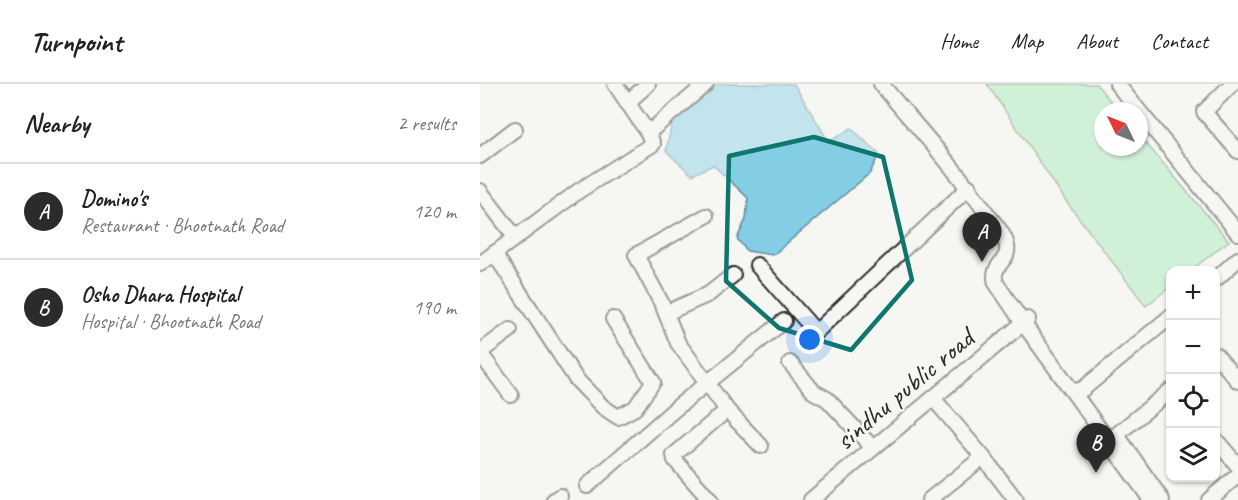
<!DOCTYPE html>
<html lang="en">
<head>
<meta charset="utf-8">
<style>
  body { margin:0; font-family:Caveat,sans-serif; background:#f2f2f2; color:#202124 }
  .controls { position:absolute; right:18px; bottom:18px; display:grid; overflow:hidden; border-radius:12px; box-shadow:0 2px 4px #0004 }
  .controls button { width:54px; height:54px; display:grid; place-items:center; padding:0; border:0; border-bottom:2px solid #e0e0e0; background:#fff; color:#202124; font:30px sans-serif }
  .compass { position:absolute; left:614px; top:18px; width:54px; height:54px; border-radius:50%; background:#fff; box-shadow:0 2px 4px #0004; rotate:313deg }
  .you { position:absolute; left:330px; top:256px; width:21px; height:21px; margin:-15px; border:4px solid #fff; border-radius:50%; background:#1a73e8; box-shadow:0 0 0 9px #1a73e833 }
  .badge { display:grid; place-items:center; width:39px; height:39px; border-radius:50%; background:#2b2b2b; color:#fff; font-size:20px; font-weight:700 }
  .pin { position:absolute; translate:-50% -50px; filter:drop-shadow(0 2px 3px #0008) }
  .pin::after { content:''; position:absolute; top:32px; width:21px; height:18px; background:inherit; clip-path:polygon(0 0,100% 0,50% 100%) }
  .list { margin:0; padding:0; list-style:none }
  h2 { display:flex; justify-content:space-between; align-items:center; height:78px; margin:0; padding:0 24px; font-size:26px }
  h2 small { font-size:20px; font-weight:400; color:#757577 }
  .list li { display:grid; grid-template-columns:39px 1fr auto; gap:18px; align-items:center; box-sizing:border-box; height:96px; padding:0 24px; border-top:2px solid #e0e0e0 }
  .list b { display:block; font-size:22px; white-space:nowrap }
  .list p { margin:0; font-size:20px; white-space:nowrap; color:#757577 }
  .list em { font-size:20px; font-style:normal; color:#757577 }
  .icon { flex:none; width:33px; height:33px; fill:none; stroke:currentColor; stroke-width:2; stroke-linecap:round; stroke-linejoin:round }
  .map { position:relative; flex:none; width:758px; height:416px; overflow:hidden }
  header { display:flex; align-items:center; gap:36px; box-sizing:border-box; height:84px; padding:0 30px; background:#fff; border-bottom:2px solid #e0e0e0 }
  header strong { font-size:28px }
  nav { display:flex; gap:33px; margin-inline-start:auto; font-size:21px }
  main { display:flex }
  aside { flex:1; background:#fff }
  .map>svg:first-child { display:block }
</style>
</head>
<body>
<header>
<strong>Turnpoint</strong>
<nav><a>Home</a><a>Map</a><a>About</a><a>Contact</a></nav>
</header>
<main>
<aside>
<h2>Nearby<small>2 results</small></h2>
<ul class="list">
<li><span class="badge">A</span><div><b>Domino's</b><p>Restaurant · Bhootnath Road</p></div><em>120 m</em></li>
<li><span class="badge">B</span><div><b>Osho Dhara Hospital</b><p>Hospital · Bhootnath Road</p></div><em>190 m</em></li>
</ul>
</aside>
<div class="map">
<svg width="758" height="416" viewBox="0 0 758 416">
  <rect width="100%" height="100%" fill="#f6f6f2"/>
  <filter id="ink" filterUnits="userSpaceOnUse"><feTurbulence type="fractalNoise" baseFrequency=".0167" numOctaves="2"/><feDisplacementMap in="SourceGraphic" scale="12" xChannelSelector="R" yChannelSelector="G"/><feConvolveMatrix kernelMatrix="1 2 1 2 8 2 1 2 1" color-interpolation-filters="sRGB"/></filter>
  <g filter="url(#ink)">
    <!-- green -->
    <path fill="#a2e9b6" stroke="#668a70" stroke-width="1.5" d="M 507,0 L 616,0 L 639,27 L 623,27 L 623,63 L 659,63 L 659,51 L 749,157 L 711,186 L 690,186 L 690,203 L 666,222 L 586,117 Z"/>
    <!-- water -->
    <path fill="#83cee4" stroke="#608d9a" stroke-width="1.5" d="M 235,0 L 314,0 L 349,58 L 371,44 L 399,70 L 390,89 L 293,171 L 267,167 L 257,155 L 266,135 L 268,114 L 233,81 L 212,91 L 186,67 L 193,34 Z"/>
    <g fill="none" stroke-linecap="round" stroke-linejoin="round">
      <defs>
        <g id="minor">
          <path d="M 401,0 C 437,43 476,85 508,131 C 515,140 525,151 527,162 C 530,178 510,180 516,199 L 543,239 L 671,416"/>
          <path d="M 637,0 L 758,149"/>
          <path d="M 752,0 L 724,28 L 758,67"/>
          <path d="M 147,19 L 168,0"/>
          <path d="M 168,49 L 226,0"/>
          <path d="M 0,72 L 35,45"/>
          <path d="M 0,107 L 36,154"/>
          <path d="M 226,132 L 156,171 L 183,222 L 198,259 L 247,326 L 281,362"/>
          <path d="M 14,169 L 96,295 L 123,323 L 138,333 L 155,324 L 173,298 L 133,235"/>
          <path d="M 0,180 L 100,106 L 173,60 L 168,49 L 135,0"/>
          <path d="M 277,181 L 336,248 L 489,103"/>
          <path d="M 736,195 L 758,175"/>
          <path d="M 186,229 L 229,210 L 253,191"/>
          <path d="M 0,268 L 30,246"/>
          <path d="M 0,269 L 31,311"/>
          <path d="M 736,271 L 758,297"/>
          <path d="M 310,279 L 334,308 L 347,315 L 393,364"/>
          <path d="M 594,308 L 603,305 L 690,233"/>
          <path d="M 453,314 L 503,373 L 536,416"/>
          <path d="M 636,351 L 690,307"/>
          <path d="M 639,354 L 682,416"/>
          <path d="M 736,356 L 758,382"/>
          <path d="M 107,402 L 195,325 L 304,237"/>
          <path d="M 74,416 L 80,412"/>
          <path d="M 230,416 L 195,376 L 194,371 L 247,326"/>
          <path d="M 331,416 L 548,235"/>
          <path d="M 449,416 L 503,373"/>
          <path d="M 729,416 L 758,391"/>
        </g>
      </defs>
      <!-- minor casing -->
      <use href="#minor" stroke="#2b2b2b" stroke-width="18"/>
      <!-- minor -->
      <use href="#minor" stroke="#f6f6f2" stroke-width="14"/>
    </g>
  </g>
  <!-- marked area -->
  <path d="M0 0H758V416H0ZM 334,53 L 403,73 L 432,196 L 371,266 L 299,244 L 246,197 L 249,72 Z" fill="#f6f6f2" fill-opacity=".55" fill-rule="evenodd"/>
  <path fill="none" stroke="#0f766e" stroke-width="4.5" stroke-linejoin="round" d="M 334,53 L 403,73 L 432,196 L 371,266 L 299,244 L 246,197 L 249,72 Z"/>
  <g text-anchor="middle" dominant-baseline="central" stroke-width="4.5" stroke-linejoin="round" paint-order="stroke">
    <!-- street labels -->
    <g font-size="28" fill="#2b2b2b" stroke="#f6f6f2">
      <text transform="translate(424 305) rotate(-40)">sindhu public road</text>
    </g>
  </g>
</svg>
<div class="controls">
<button>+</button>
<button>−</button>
<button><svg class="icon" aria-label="locate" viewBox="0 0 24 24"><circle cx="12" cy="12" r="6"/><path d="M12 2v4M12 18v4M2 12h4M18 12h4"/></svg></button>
<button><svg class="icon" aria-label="layers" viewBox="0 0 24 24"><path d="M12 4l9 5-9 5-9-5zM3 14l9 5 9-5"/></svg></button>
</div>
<svg class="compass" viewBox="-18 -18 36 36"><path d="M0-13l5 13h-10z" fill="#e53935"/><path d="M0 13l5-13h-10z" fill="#757577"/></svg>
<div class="you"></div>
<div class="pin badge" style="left:502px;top:178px">A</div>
<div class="pin badge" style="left:616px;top:389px">B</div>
</div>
</main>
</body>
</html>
